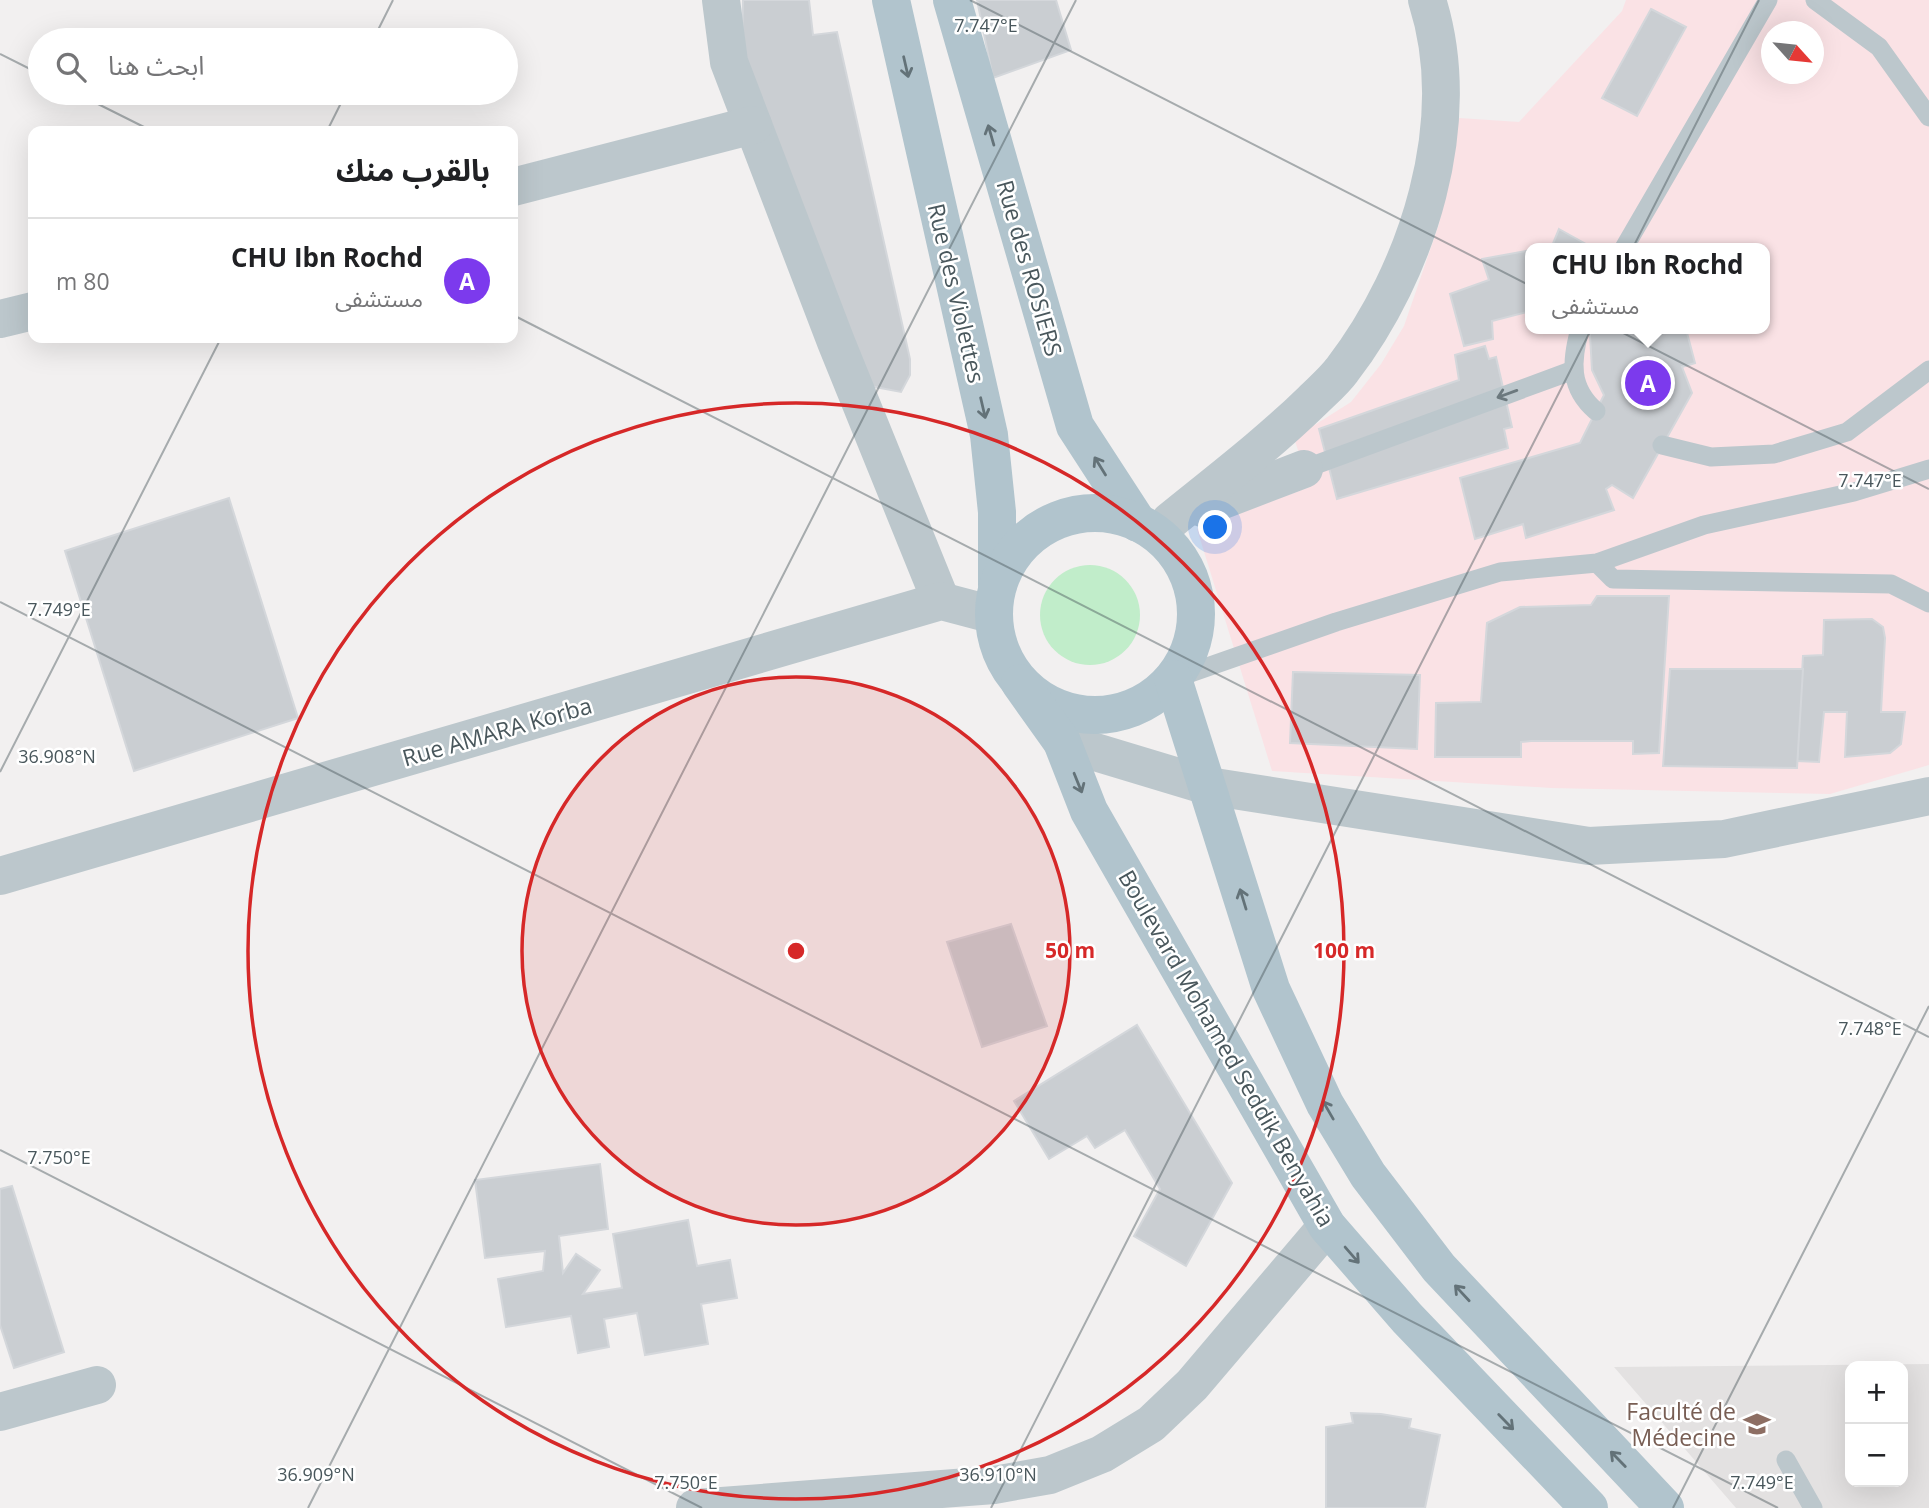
<!DOCTYPE html>
<html lang="ar">
<head>
<meta charset="utf-8">
<style>
  body { margin:0; font-family:"Open Sans","Noto Sans Arabic",sans-serif; background:#f6f6f6; color:#202124; direction:rtl }
  .controls { position:absolute; right:21px; bottom:21px; display:grid; overflow:hidden; border-radius:14px; box-shadow:0 7px 28px #0002 }
  .controls button { width:63px; height:63px; display:grid; place-items:center; padding:0; border:0; border-bottom:2px solid #e0e0e0; background:#fff; color:#202124; font:35px sans-serif }
  .compass { position:absolute; left:1761px; top:21px; width:63px; height:63px; border-radius:50%; background:#fff; box-shadow:0 7px 28px #0002; rotate:117deg }
  .you { position:absolute; left:1216px; top:528px; width:24px; height:24px; margin:-18px; border:5px solid #fff; border-radius:50%; background:#1a73e8; box-shadow:0 0 0 10px #1a73e833 }
  .badge { display:grid; place-items:center; width:46px; height:46px; border-radius:50%; background:#7c3aed; color:#fff; font-size:23px; font-weight:700 }
  .pin { position:absolute; translate:-50% -50%; border:4px solid #fff; box-shadow:0 2px 7px #0006 }
  .popup { position:absolute; left:1525px; top:243px; width:245px; height:91px; box-sizing:border-box; display:grid; place-content:center; border-radius:14px; background:#fff; filter:drop-shadow(0 2px 5px #0005); font-size:23px; white-space:nowrap; color:#757577 }
  .popup b { font-size:26px; color:#202124 }
  .popup::after { content:''; position:absolute; left:50%; top:100%; margin-left:-14px; border:14px solid transparent; border-top-color:#fff }
  .list { margin:0; padding:0; list-style:none }
  h2 { display:flex; justify-content:space-between; align-items:center; height:91px; margin:0; padding:0 28px; font-size:30px }
  h2 small { font-size:23px; font-weight:400; color:#757577 }
  .list li { display:grid; grid-template-columns:46px 1fr auto; gap:21px; align-items:center; box-sizing:border-box; height:126px; padding:0 28px; border-top:2px solid #e0e0e0 }
  .list b { display:block; font-size:26px; white-space:nowrap }
  .list p { margin:0; font-size:23px; white-space:nowrap; color:#757577 }
  .list em { font-size:23px; font-style:normal; color:#757577 }
  .icon { flex:none; width:38px; height:38px; fill:none; stroke:currentColor; stroke-width:2; stroke-linecap:round; stroke-linejoin:round }
  .map { position:relative; flex:none; width:1929px; height:1508px; overflow:hidden; direction:ltr }
  .search { position:absolute; background:#fff; box-shadow:0 7px 28px #0002; left:28px; top:28px; width:490px; height:77px; display:flex; align-items:center; gap:18px; box-sizing:border-box; padding:0 24px; border-radius:38px; color:#757577; font-size:26px }
  .panel { position:absolute; background:#fff; box-shadow:0 7px 28px #0002; left:28px; top:126px; width:490px; height:217px; border-radius:14px; direction:rtl }
  .map>svg:first-child { display:block }
</style>
</head>
<body>
<div class="map">
<svg width="1929" height="1508" viewBox="0 0 1929 1508">
  <rect width="100%" height="100%" fill="#f2f0f0"/>
  <!-- education -->
  <path fill="#e3e1e1" fill-rule="evenodd" d="M 1929,1364 L 1929,1508 L 1736,1508 L 1614,1367 ZM 1850,1366 L 1903,1366 L 1903,1482 L 1850,1482 Z"/>
  <!-- medical -->
  <path fill="#fae2e5" fill-rule="evenodd" d="M 1626,0 L 1929,0 L 1929,765 L 1830,794 L 1551,788 L 1272,771 L 1197,529 L 1310,487 L 1294,438 L 1351,402 L 1381,364 L 1404,326 L 1439,224 L 1459,118 L 1519,122 L 1622,11 ZM 1772,32 L 1814,32 L 1814,74 L 1772,74 ZM 1531,248 L 1765,248 L 1765,329 L 1531,329 Z"/>
  <!-- green -->
  <circle fill="#c1edca" cx="1090" cy="615" r="50"/>
  <!-- building -->
  <g fill="#caced2" stroke="#d4d7db" stroke-width="2">
    <path d="M 743,0 L 809,0 L 813,35 L 837,32 L 910,359 L 910,375 L 901,392 L 870,386 L 742,50 Z"/>
    <path d="M 977,0 L 1056,0 L 1071,50 L 993,78 Z"/>
    <path d="M 1651,9 L 1686,27 L 1637,116 L 1602,98 Z"/>
    <path d="M 1559,229 L 1593,248 L 1539,248 L 1552,246 Z"/>
    <path d="M 1531,250 L 1531,311 L 1492,321 L 1493,339 L 1464,346 L 1450,294 L 1489,280 L 1482,259 Z"/>
    <path d="M 1579,329 L 1686,329 L 1695,363 L 1682,367 L 1692,393 L 1633,498 L 1612,485 L 1606,489 L 1614,510 L 1526,538 L 1523,524 L 1475,539 L 1460,478 L 1580,443 L 1604,395 L 1592,370 L 1590,335 Z"/>
    <path d="M 1485,346 L 1489,359 L 1496,357 L 1512,427 L 1504,429 L 1508,448 L 1337,499 L 1319,429 L 1459,380 L 1455,355 Z"/>
    <path d="M 229,498 L 298,718 L 134,771 L 65,551 Z"/>
    <path d="M 1597,596 L 1669,596 L 1659,753 L 1633,754 L 1633,741 L 1531,741 L 1521,742 L 1521,757 L 1435,757 L 1436,703 L 1481,702 L 1487,623 L 1520,607 L 1591,605 Z"/>
    <path d="M 1872,619 L 1883,627 L 1885,638 L 1881,712 L 1905,712 L 1901,744 L 1890,753 L 1845,757 L 1847,712 L 1824,712 L 1819,762 L 1797,761 L 1803,656 L 1823,655 L 1824,620 Z"/>
    <path d="M 1670,669 L 1803,669 L 1797,768 L 1663,766 Z"/>
    <path d="M 1293,672 L 1420,675 L 1417,749 L 1290,743 Z"/>
    <path d="M 1011,924 L 1047,1026 L 982,1047 L 947,942 Z"/>
    <path d="M 1137,1025 L 1232,1183 L 1186,1266 L 1134,1236 L 1160,1189 L 1125,1130 L 1095,1148 L 1087,1136 L 1049,1159 L 1014,1101 Z"/>
    <path d="M 600,1164 L 608,1229 L 559,1236 L 563,1273 L 576,1254 L 600,1270 L 583,1294 L 622,1288 L 613,1234 L 688,1220 L 697,1266 L 730,1260 L 737,1298 L 701,1304 L 708,1344 L 645,1355 L 637,1313 L 604,1319 L 609,1347 L 578,1353 L 571,1316 L 506,1327 L 498,1279 L 543,1271 L 545,1251 L 485,1258 L 475,1180 Z"/>
    <path d="M 12,1186 L 64,1352 L 14,1368 L 0,1325 L 0,1189 Z"/>
    <path d="M 1351,1413 L 1381,1414 L 1411,1419 L 1409,1428 L 1440,1435 L 1425,1508 L 1326,1508 L 1326,1427 L 1353,1423 Z"/>
  </g>
  <g fill="none" stroke-linecap="round" stroke-linejoin="round">
    <!-- service -->
    <g stroke="#bcc7cc" stroke-width="19">
      <path d="M 1815,0 L 1879,47 L 1929,117"/>
      <path d="M 1624,248 L 1768,0"/>
      <path d="M 1580,329 C 1571,361 1569,388 1596,411"/>
      <path d="M 1662,445 L 1711,457 L 1774,454 L 1847,432 L 1929,370"/>
      <path d="M 1304,469 L 1571,371"/>
      <path d="M 1597,563 L 1613,579 L 1891,584 L 1929,603"/>
      <path d="M 1173,679 L 1336,622 L 1500,572 L 1597,563 L 1704,525 L 1854,492 L 1929,469"/>
      <path d="M 1786,1460 L 1813,1508"/>
    </g>
    <!-- minor -->
    <g stroke="#bcc7cc" stroke-width="38">
      <path d="M 721,0 L 729,62 L 836,342 L 941,601"/>
      <path d="M 513,187 L 753,125"/>
      <path d="M 0,319 L 33,311"/>
      <path d="M 1202,508 L 1304,469"/>
      <path d="M 1170,521 C 1218,482 1268,444 1312,401 C 1322,391 1334,381 1342,370 C 1418,271 1466,122 1427,0"/>
      <path d="M 1062,742 L 1208,786 L 1589,846 L 1724,839 L 1929,796"/>
      <path d="M 0,876 L 941,601 L 994,615"/>
      <path d="M 0,1412 L 97,1385"/>
      <path d="M 695,1508 L 994,1485 L 1050,1475 L 1102,1454 L 1151,1424 L 1192,1385 L 1327,1226"/>
    </g>
    <!-- primary -->
    <g stroke="#b1c4cd" stroke-width="38">
      <path d="M 891,0 L 989,435 L 997,512 L 997,585"/>
      <path d="M 952,0 L 1075,426 L 1138,523"/>
      <circle cx="1095" cy="614" r="101"/>
      <path d="M 1173,679 L 1271,989 L 1325,1104 L 1368,1175 L 1439,1268 L 1665,1508"/>
      <path d="M 1020,683 L 1062,742 L 1089,811 L 1327,1226 L 1407,1318 L 1589,1508"/>
    </g>
  </g>
  <!-- one-way arrows -->
  <defs><path id="oneway-shaft" d="M-6 0H5M1.5-3L5.5 0L1.5 3" fill="none" stroke-width="1.6" stroke-linecap="round" stroke-linejoin="round" transform="scale(1.75)"/></defs>
  <g stroke="#637278">
    <use href="#oneway-shaft" transform="translate(906 67) rotate(77)"/>
    <use href="#oneway-shaft" transform="translate(991 135) rotate(-106)"/>
    <use href="#oneway-shaft" transform="translate(983 408) rotate(77)"/>
    <use href="#oneway-shaft" transform="translate(1100 466) rotate(-122)"/>
    <use href="#oneway-shaft" transform="translate(1078 783) rotate(68)"/>
    <use href="#oneway-shaft" transform="translate(1243 899) rotate(-107)"/>
    <use href="#oneway-shaft" transform="translate(1328 1110) rotate(-120)"/>
    <use href="#oneway-shaft" transform="translate(1352 1255) rotate(49)"/>
    <use href="#oneway-shaft" transform="translate(1462 1293) rotate(-133)"/>
    <use href="#oneway-shaft" transform="translate(1506 1422) rotate(46)"/>
    <use href="#oneway-shaft" transform="translate(1618 1459) rotate(-134)"/>
  </g>
  <use stroke="#6c797e" href="#oneway-shaft" transform="translate(1507 394) rotate(160)"/>
  <!-- ticks -->
  <path fill="none" stroke="#49575c" stroke-width="2" stroke-opacity="0.45" d="M 970,0 L 1929,489M 373,40 L 393,0M 0,54 L 40,74M 76,93 L 152,131M 327,131 L 346,93M 513,315 L 1929,1037M 0,602 L 1778,1508M 0,772 L 221,338M 0,1150 L 702,1508M 308,1508 L 1076,0M 991,1508 L 1759,0M 1673,1508 L 1929,1006"/>
  <!-- distance rings -->
  <circle cx="796" cy="951" r="274" fill="#d62828" fill-opacity=".12"/>
  <g fill="none" stroke="#d62828" stroke-width="3.5">
    <circle cx="796" cy="951" r="274"/>
    <circle cx="796" cy="951" r="548"/>
  </g>
  <!-- icons -->
  <defs>
    <symbol id="university-bare" viewBox="-9 -9 18 18"><path d="M0-5L7-2L0 1L-7-2ZM-4 1L0 2.5L4 1V4Q0 6-4 4Z" fill="#8d6e63" stroke="#fff" stroke-width="2.5" paint-order="stroke"/></symbol>
  </defs>
  <g fill-rule="evenodd">
    <use href="#university-bare" x="1738" y="1405" width="38" height="38"/>
  </g>
  <g text-anchor="middle" dominant-baseline="central" stroke-width="5" stroke-linejoin="round" paint-order="stroke">
    <!-- street labels -->
    <g font-size="23" fill="#49575c" stroke="#fff">
      <text transform="translate(1030 268) rotate(74)">Rue des ROSIERS</text>
      <text transform="translate(957 293) rotate(77)">Rue des Violettes</text>
      <text transform="translate(497 731) rotate(-16)">Rue AMARA Korba</text>
      <text transform="translate(1227 1048) rotate(60)">Boulevard Mohamed Seddik Benyahia</text>
    </g>
    <!-- education labels -->
    <g font-size="23" fill="#785e54" stroke="#fff" text-anchor="end">
      <text x="1736" y="1411">Faculté de<tspan x="1736" dy="26">Médecine</tspan></text>
    </g>
  </g>
  <g font-size="18" text-anchor="middle" fill="#49575c" stroke="#fff" stroke-width="5" stroke-linejoin="round" paint-order="stroke">
    <text x="986" y="32">7.747°E</text>
    <text x="1870" y="487">7.747°E</text>
    <text x="59" y="616">7.749°E</text>
    <text x="57" y="763">36.908°N</text>
    <text x="1870" y="1035">7.748°E</text>
    <text x="59" y="1164">7.750°E</text>
    <text x="316" y="1481">36.909°N</text>
    <text x="998" y="1481">36.910°N</text>
    <text x="686" y="1489">7.750°E</text>
    <text x="1762" y="1489">7.749°E</text>
  </g>
  <circle cx="796" cy="951" r="10" fill="#d62828" stroke="#fff" stroke-width="3.5"/>
  <g font-size="21" text-anchor="middle" font-weight="bold" fill="#d62828" stroke="#fff" stroke-width="5" stroke-linejoin="round" paint-order="stroke">
    <text x="1070" y="958">50 m</text>
    <text x="1344" y="958">100 m</text>
  </g>
</svg>
<div class="controls">
<button>+</button>
<button>−</button>
</div>
<svg class="compass" viewBox="-18 -18 36 36"><path d="M0-13l5 13h-10z" fill="#e53935"/><path d="M0 13l5-13h-10z" fill="#757577"/></svg>
<div class="you"></div>
<div class="pin badge" style="left:1648px;top:383px">A</div>
<div class="popup"><b>CHU Ibn Rochd</b>مستشفى</div>
<div class="search"><svg class="icon" aria-label="search" viewBox="0 0 24 24"><circle cx="10" cy="10" r="6"/><path d="M15 15l6 6"/></svg>ابحث هنا</div>
<section class="panel">
<h2>بالقرب منك<small></small></h2>
<ul class="list">
<li><span class="badge">A</span><div><b>CHU Ibn Rochd</b><p>مستشفى</p></div><em>80 m</em></li>
</ul>
</section>
</div>
</body>
</html>
